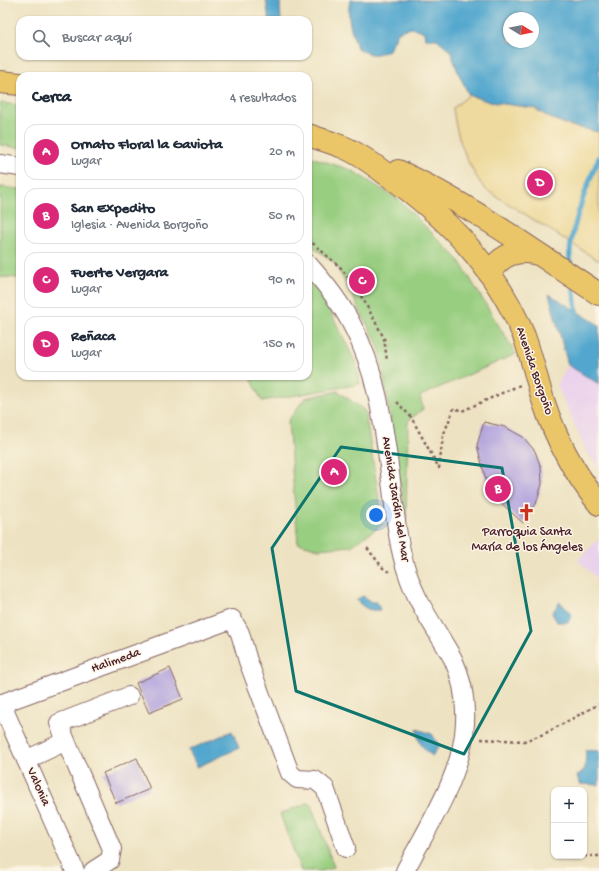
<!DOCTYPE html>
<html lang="es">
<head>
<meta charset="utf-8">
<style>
  body { margin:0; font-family:"Gochi Hand",sans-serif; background:#f6f6f7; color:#1f2937 }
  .controls { position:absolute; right:12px; bottom:12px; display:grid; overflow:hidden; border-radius:8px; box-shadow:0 1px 3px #0004 }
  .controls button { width:36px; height:36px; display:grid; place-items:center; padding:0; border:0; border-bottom:1px solid #e0e1e3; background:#fff; color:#1f2937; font:20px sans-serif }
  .compass { position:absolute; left:503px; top:12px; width:36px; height:36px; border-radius:50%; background:#fff; box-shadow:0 1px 3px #0004; rotate:100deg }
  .you { position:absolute; left:376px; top:515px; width:14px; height:14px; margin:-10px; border:3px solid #fff; border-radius:50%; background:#1a73e8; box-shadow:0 0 0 6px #1a73e833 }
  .badge { display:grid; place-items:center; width:26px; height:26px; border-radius:50%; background:#db2777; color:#fff; font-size:13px; font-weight:700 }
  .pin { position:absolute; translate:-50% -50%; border:2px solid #fff; box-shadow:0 1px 4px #0006 }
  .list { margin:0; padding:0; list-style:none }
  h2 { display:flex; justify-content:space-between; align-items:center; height:52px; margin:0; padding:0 16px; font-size:17px }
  h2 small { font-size:13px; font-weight:400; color:#747a83 }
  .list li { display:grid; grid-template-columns:26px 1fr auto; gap:12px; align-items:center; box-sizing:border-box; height:56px; margin:0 8px 8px; padding:0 8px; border:1px solid #e0e1e3; border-radius:12px }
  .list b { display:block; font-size:15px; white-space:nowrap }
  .list p { margin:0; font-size:13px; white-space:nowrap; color:#747a83 }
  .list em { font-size:13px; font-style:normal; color:#747a83 }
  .icon { flex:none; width:22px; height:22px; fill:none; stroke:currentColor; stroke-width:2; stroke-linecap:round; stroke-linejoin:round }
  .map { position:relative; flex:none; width:599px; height:871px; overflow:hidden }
  .search { position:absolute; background:#fff; box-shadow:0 1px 3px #0004; left:16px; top:16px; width:296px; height:44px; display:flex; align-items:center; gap:10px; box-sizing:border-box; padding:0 14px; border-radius:12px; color:#747a83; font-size:15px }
  .panel { position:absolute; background:#fff; box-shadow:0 1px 3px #0004; left:16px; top:72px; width:296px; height:308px; border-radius:12px }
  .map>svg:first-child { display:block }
</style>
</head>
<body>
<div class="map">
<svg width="599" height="871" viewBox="0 0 599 871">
  <rect width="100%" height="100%" fill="#fcf5e5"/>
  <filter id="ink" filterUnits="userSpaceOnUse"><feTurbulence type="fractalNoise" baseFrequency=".025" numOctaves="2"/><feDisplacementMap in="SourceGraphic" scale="8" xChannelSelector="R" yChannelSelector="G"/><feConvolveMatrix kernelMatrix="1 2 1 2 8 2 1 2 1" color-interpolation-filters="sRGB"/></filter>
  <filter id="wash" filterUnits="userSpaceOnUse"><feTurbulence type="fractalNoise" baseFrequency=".012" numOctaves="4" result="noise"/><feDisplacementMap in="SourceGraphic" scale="16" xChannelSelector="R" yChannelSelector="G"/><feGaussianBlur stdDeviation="0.9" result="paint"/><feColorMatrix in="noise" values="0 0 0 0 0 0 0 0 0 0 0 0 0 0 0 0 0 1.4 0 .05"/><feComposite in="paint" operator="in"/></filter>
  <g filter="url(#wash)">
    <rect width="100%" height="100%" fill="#ede2c1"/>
    <!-- built -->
    <g fill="#ead1ec">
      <path d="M 568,365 L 599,384 L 599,468 L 586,450 L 557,385 Z"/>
      <path d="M 599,539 L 599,581 L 578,560 Z"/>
    </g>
    <!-- green -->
    <g fill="#98ce80" stroke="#717656">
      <path d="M 0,103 L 20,105 L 20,148 L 0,145 Z"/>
      <path d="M 308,156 L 351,170 L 399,200 L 458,259 L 516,354 L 420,396 L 423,409 L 408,421 L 406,520 L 379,347 L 335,263 L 308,243 Z"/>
      <path d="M 0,187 L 20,189 L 20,278 L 0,277 Z"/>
      <path d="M 308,283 L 321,293 L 357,365 L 360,384 L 262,401 L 250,376 L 308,376 Z"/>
      <path d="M 338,391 L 365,411 L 383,524 L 351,546 L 319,549 L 298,543 L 288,421 L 305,398 Z"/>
      <path d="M 310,802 L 334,867 L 322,871 L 301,871 L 280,814 Z"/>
    </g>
    <!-- sand -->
    <path fill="#eeda9e" stroke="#9c7c64" d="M 469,95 L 490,102 L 534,108 L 550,118 L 571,126 L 599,132 L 599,261 L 485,189 C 468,167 456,137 453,108 Z"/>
    <!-- water -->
    <g fill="#53a7ce" stroke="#4e637c" fill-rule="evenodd">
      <path d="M 266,0 L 281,0 L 280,8 L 281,20 L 269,20 Z"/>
      <path d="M 350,0 L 599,0 L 599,132 L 571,126 L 550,118 L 534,108 L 490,102 L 469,95 L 458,72 L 450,50 L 437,39 L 425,39 L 424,32 C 414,27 408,27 398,32 L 389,50 C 374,56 371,56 357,48 C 352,29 346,21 350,0 ZM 509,18 L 533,18 L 533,42 L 509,42 Z"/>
      <path d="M 549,294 L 599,325 L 599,384 L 568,365 Z"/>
      <path d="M 363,596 L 371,602 L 377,602 L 380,610 C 367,611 365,608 356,600 Z"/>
      <path d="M 560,602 L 572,615 L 568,622 L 557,622 L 552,613 Z"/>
      <path d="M 417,729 L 432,734 L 439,746 L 432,756 C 422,747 418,743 417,729 Z"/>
      <path d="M 232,731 L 239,748 L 197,767 L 189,750 Z"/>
      <path d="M 586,750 L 599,751 L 599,785 L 580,784 L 577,776 L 585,769 Z"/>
    </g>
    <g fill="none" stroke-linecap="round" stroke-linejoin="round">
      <!-- stream -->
      <g stroke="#53a7ce" stroke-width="5">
        <path d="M 571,268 C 571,263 569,257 570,252 C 573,221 587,186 599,157"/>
        <path d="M 573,284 L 577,318"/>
      </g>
    </g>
    <g id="blocks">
      <!-- building -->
      <g fill="#ae9fdd">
        <path d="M 484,422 L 505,427 L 523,437 L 535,451 L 541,468 L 542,484 L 536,504 L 523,523 L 489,492 L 477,445 Z"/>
        <path d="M 170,668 L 183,699 L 149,713 L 136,683 Z"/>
        <path d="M 137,758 L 150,789 L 116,803 L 103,773 Z"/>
      </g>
    </g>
  </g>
  <g filter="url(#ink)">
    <use href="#blocks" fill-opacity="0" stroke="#836360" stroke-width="1"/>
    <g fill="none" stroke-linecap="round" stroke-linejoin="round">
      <defs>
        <g id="minor">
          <path d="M 0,164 L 20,167"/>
          <path d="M 308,264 C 325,283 341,303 352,325 C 378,373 384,428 391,481 C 395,511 397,543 407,572 C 417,604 437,630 453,659 C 462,678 466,702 465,723 C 463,775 428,826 405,871"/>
          <path d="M 1,703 L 75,871"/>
          <path d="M 0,704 L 232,619 L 240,633 L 248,661 L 290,773 L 297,779 L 315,780 L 325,788 L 346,848"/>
          <path d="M 66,741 L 112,849 L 110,860 L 93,871"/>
          <path d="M 26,760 L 66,741 L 59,723 L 129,696"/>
        </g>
        <g id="major">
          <path d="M 0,82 L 20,84"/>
          <path d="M 308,135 C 319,139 331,142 343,147 C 358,153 373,164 386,174 C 445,215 497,269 524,336 C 532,358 537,381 544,403 C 556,439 575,474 599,504"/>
          <path d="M 398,171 C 470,204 533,251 599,294"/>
          <path d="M 490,273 C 500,255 518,248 538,254"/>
        </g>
      </defs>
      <!-- minor casing -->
      <use href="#minor" stroke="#836360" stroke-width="20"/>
      <!-- major casing -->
      <use href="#major" stroke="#836360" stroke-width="24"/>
      <!-- path -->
      <g stroke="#836360" stroke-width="2.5" stroke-dasharray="3 3" stroke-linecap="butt">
        <path d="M 36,75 L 43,76"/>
        <path d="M 308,239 L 342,269 L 363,299 L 384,338 L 387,361"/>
        <path d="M 397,402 L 411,417 L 439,468 L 443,436 L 454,408 L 462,411 L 520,385"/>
        <path d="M 367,548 L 383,568 L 389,572"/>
        <path d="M 481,739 L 524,741 L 544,734 L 599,704"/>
        <path d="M 584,856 L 599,856"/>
      </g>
      <!-- minor -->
      <use href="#minor" stroke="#fff" stroke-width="18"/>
      <!-- major -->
      <use href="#major" stroke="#ebc669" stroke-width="22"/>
    </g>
  </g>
  <!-- marked area -->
  <path fill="none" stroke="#0f766e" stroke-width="3" stroke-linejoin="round" d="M 341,447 L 502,468 L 531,631 L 464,754 L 296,691 L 272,548 Z"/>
  <!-- icons -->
  <defs>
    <symbol id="church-bare" viewBox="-9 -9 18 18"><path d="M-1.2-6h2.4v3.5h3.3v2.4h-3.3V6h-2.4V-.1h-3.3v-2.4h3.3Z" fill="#c8321e" stroke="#fcf5e5" stroke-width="2.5" paint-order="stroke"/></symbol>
  </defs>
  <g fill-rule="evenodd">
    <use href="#church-bare" x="514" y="500" width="25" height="25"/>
  </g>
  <g text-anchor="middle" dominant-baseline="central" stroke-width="3" stroke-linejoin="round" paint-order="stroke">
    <!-- street labels -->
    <g font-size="13" fill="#4a1f2b" stroke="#fcf5e5">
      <text transform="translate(534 371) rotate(71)">Avenida Borgoño</text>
      <text transform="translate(395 499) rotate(81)">Avenida Jardín del Mar</text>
      <text transform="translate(116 661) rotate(-20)">Halimeda</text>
      <text transform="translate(38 787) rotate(66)">Valonia</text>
    </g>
    <!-- poi labels -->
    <g font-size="13" fill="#4a1f2b" stroke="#fcf5e5">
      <text x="527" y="532">Parroquia Santa<tspan x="527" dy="15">María de los Ángeles</tspan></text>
    </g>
  </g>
</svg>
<div class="controls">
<button>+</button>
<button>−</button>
</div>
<svg class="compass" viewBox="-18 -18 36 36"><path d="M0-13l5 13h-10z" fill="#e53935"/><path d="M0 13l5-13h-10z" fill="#747a83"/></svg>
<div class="you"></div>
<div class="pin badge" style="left:334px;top:472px">A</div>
<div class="pin badge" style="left:498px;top:489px">B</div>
<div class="pin badge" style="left:362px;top:281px">C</div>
<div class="pin badge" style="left:540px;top:183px">D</div>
<div class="search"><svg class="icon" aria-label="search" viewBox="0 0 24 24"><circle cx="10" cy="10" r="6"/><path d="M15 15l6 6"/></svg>Buscar aquí</div>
<section class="panel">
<h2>Cerca<small>4 resultados</small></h2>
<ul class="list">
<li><span class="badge">A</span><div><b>Ornato Floral la Gaviota</b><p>Lugar</p></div><em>20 m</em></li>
<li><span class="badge">B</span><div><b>San Expedito</b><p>Iglesia · Avenida Borgoño</p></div><em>50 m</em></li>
<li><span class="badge">C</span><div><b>Fuerte Vergara</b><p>Lugar</p></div><em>90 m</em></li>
<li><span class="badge">D</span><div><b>Reñaca</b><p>Lugar</p></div><em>150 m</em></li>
</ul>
</section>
</div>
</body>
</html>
